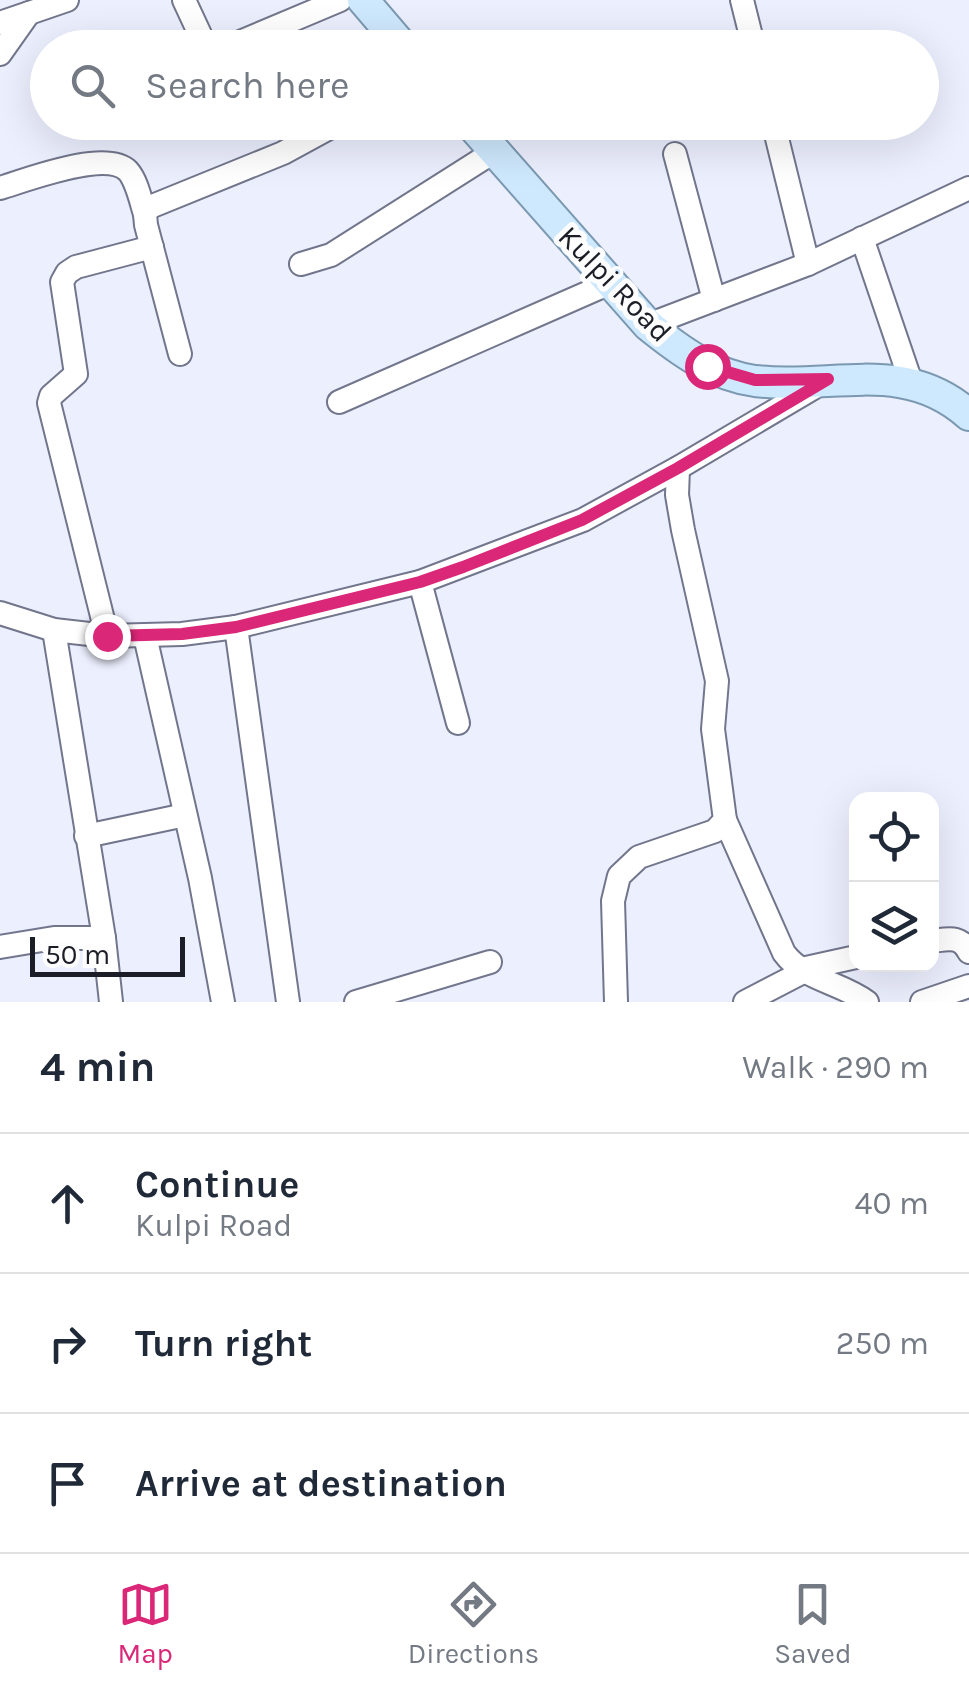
<!DOCTYPE html>
<html lang="en">
<head>
<meta charset="utf-8">
<style>
  body { margin:0; font-family:Karla,sans-serif; background:#f6f6f7; color:#1f2937 }
  .controls { position:absolute; right:30px; bottom:30px; display:grid; overflow:hidden; border-radius:20px; box-shadow:0 10px 40px #0002 }
  .controls button { width:90px; height:90px; display:grid; place-items:center; padding:0; border:0; border-bottom:2px solid #e0e1e3; background:#fff; color:#1f2937; font:50px sans-serif }
  .scale { position:absolute; left:30px; bottom:25px; width:155px; box-sizing:border-box; padding-left:10px; border:5px solid #1c1e27; border-top:0; font-size:28px; line-height:35px; white-space:nowrap; color:#1c1e27; -webkit-text-stroke:8px #fdfdfd; paint-order:stroke }
  .stop { position:absolute; width:30px; height:30px; margin:-22px; border:8px solid #db2777; border-radius:50%; background:#fff }
  .stop.end { background:#db2777; border-color:#fff; box-shadow:0 2px 10px #0008 }
  .list { margin:0; padding:0; list-style:none }
  h2 { display:flex; justify-content:space-between; align-items:center; height:130px; margin:0; padding:0 40px; font-size:42px }
  h2 small { font-size:32px; font-weight:400; color:#747a83 }
  .list li { display:grid; grid-template-columns:65px 1fr auto; gap:30px; align-items:center; box-sizing:border-box; height:140px; padding:0 40px; border-top:2px solid #e0e1e3 }
  .list b { display:block; font-size:38px; white-space:nowrap }
  .list p { margin:0; font-size:32px; white-space:nowrap; color:#747a83 }
  .list em { font-size:32px; font-style:normal; color:#747a83 }
  .icon { flex:none; width:55px; height:55px; fill:none; stroke:currentColor; stroke-width:2; stroke-linecap:round; stroke-linejoin:round }
  .map { position:relative; flex:none; width:969px; height:1002px; overflow:hidden }
  .search { position:absolute; background:#fff; box-shadow:0 10px 40px #0002; left:30px; right:30px; top:30px; height:110px; display:flex; align-items:center; gap:25px; box-sizing:border-box; padding:0 35px; border-radius:55px; color:#747a83; font-size:38px }
  .sheet { height:550px; background:#fff }
  nav { display:flex; justify-content:space-around; align-items:center; box-sizing:border-box; height:140px; border-top:2px solid #e0e1e3; background:#fff; font-size:28px; color:#747a83 }
  nav a { display:grid; justify-items:center; gap:5px }
  nav .on { color:#db2777 }
  .map>svg:first-child { display:block }
</style>
</head>
<body>
<div class="map">
<svg width="969" height="1002" viewBox="0 0 969 1002">
  <rect width="100%" height="100%" fill="#eceffe"/>
  <g fill="none" stroke-linecap="round" stroke-linejoin="round">
    <defs>
      <g id="minor">
        <path d="M 184,0 L 204,43 L 211,48"/>
        <path d="M 742,0 L 754,48"/>
        <path d="M 0,23 L 67,0"/>
        <path d="M 226,48 L 340,0"/>
        <path d="M 0,54 L 29,13"/>
        <path d="M 773,122 L 808,264"/>
        <path d="M 675,154 L 714,300"/>
        <path d="M 0,188 C 27,180 106,149 128,171 C 137,181 141,202 145,214"/>
        <path d="M 862,238 L 911,382"/>
        <path d="M 301,264 L 331,255 L 495,151"/>
        <path d="M 648,325 L 808,264 L 969,188"/>
        <path d="M 180,354 L 146,225 L 145,214 L 150,207 L 283,153 L 340,122"/>
        <path d="M 339,402 L 610,283"/>
        <path d="M 420,582 L 458,723"/>
        <path d="M 0,613 L 54,630 L 107,636 L 182,634 L 236,627 L 420,582 L 583,520 L 678,468 L 825,381"/>
        <path d="M 236,627 L 288,1002"/>
        <path d="M 54,630 L 104,938 L 111,1002"/>
        <path d="M 107,636 L 49,403 L 51,396 L 76,374 L 62,282 L 67,273 L 76,267 L 152,247"/>
        <path d="M 145,636 L 200,878 L 223,1002"/>
        <path d="M 725,820 L 784,953 C 804,980 840,982 867,1002"/>
        <path d="M 86,836 L 185,815"/>
        <path d="M 932,941 C 949,939 960,935 969,952"/>
        <path d="M 0,947 L 54,938 L 104,938"/>
        <path d="M 797,970 L 856,957"/>
        <path d="M 356,1002 L 490,962"/>
        <path d="M 616,1002 L 613,901 L 619,876 L 639,857 L 715,831 L 725,820 L 713,729 L 717,681 L 683,530 L 677,495 L 678,468"/>
        <path d="M 745,1002 L 803,972"/>
        <path d="M 922,1002 L 969,986"/>
      </g>
      <g id="major">
        <path d="M 363,0 L 404,48"/>
        <path d="M 469,122 L 648,325 C 680,351 713,375 755,381 C 832,390 904,357 969,415"/>
      </g>
    </defs>
    <!-- minor casing -->
    <use href="#minor" stroke="#72768c" stroke-width="26"/>
    <!-- major casing -->
    <use href="#major" stroke="#7b98b1" stroke-width="34"/>
    <!-- minor -->
    <use href="#minor" stroke="#fff" stroke-width="22"/>
    <!-- major -->
    <use href="#major" stroke="#cee8fd" stroke-width="30"/>
  </g>
  <g fill="none" stroke-linecap="round" stroke-linejoin="round">
    <!-- route -->
    <path stroke="#db2777" stroke-width="12" d="M 107,636 L 182,634 L 236,627 L 420,582 L 463,567 L 582,520 L 678,468 L 828,379 L 755,380 L 707,366"/>
  </g>
  <g text-anchor="middle" dominant-baseline="central" stroke-width="10" stroke-linejoin="round" paint-order="stroke">
    <!-- street labels -->
    <g font-size="30" fill="#1c1e27" stroke="#fdfdfd">
      <text transform="translate(615 284) rotate(46)">Kulpi Road</text>
    </g>
  </g>
</svg>
<div class="controls">
<button><svg class="icon" aria-label="locate" viewBox="0 0 24 24"><circle cx="12" cy="12" r="6"/><path d="M12 2v4M12 18v4M2 12h4M18 12h4"/></svg></button>
<button><svg class="icon" aria-label="layers" viewBox="0 0 24 24"><path d="M12 4l9 5-9 5-9-5zM3 14l9 5 9-5"/></svg></button>
</div>
<div class="scale">50 m</div>
<div class="stop" style="left:707px;top:366px"></div>
<div class="stop end" style="left:107px;top:636px"></div>
<div class="search"><svg class="icon" aria-label="search" viewBox="0 0 24 24"><circle cx="10" cy="10" r="6"/><path d="M15 15l6 6"/></svg>Search here</div>
</div>
<section class="sheet">
<h2>4 min<small>Walk · 290 m</small></h2>
<ul class="list">
<li><svg class="icon" aria-label="ahead" viewBox="0 0 24 24"><path d="M12 20V5M6 11l6-6 6 6"/></svg><div><b>Continue</b><p>Kulpi Road</p></div><em>40 m</em></li>
<li><svg class="icon" aria-label="right" viewBox="0 0 24 24"><path d="M7 20v-9h11M14 6l5 5-5 5"/></svg><div><b>Turn right</b></div><em>250 m</em></li>
<li><svg class="icon" aria-label="arrive" viewBox="0 0 24 24"><path d="M6 21V4h12l-3 4 3 4H6"/></svg><div><b>Arrive at destination</b></div></li>
</ul>
</section>
<nav>
<a class="on"><svg class="icon" aria-label="map" viewBox="0 0 24 24"><path d="M3 6l6-2 6 2 6-2v14l-6 2-6-2-6 2zM9 4v14M15 6v14"/></svg>Map</a>
<a><svg class="icon" aria-label="directions" viewBox="0 0 24 24"><path d="M12 3l9 9-9 9-9-9zM9 14v-3h6M13 9l2 2-2 2"/></svg>Directions</a>
<a><svg class="icon" aria-label="saved" viewBox="0 0 24 24"><path d="M7 4h10v16l-5-4-5 4z"/></svg>Saved</a>
</nav>
</body>
</html>
